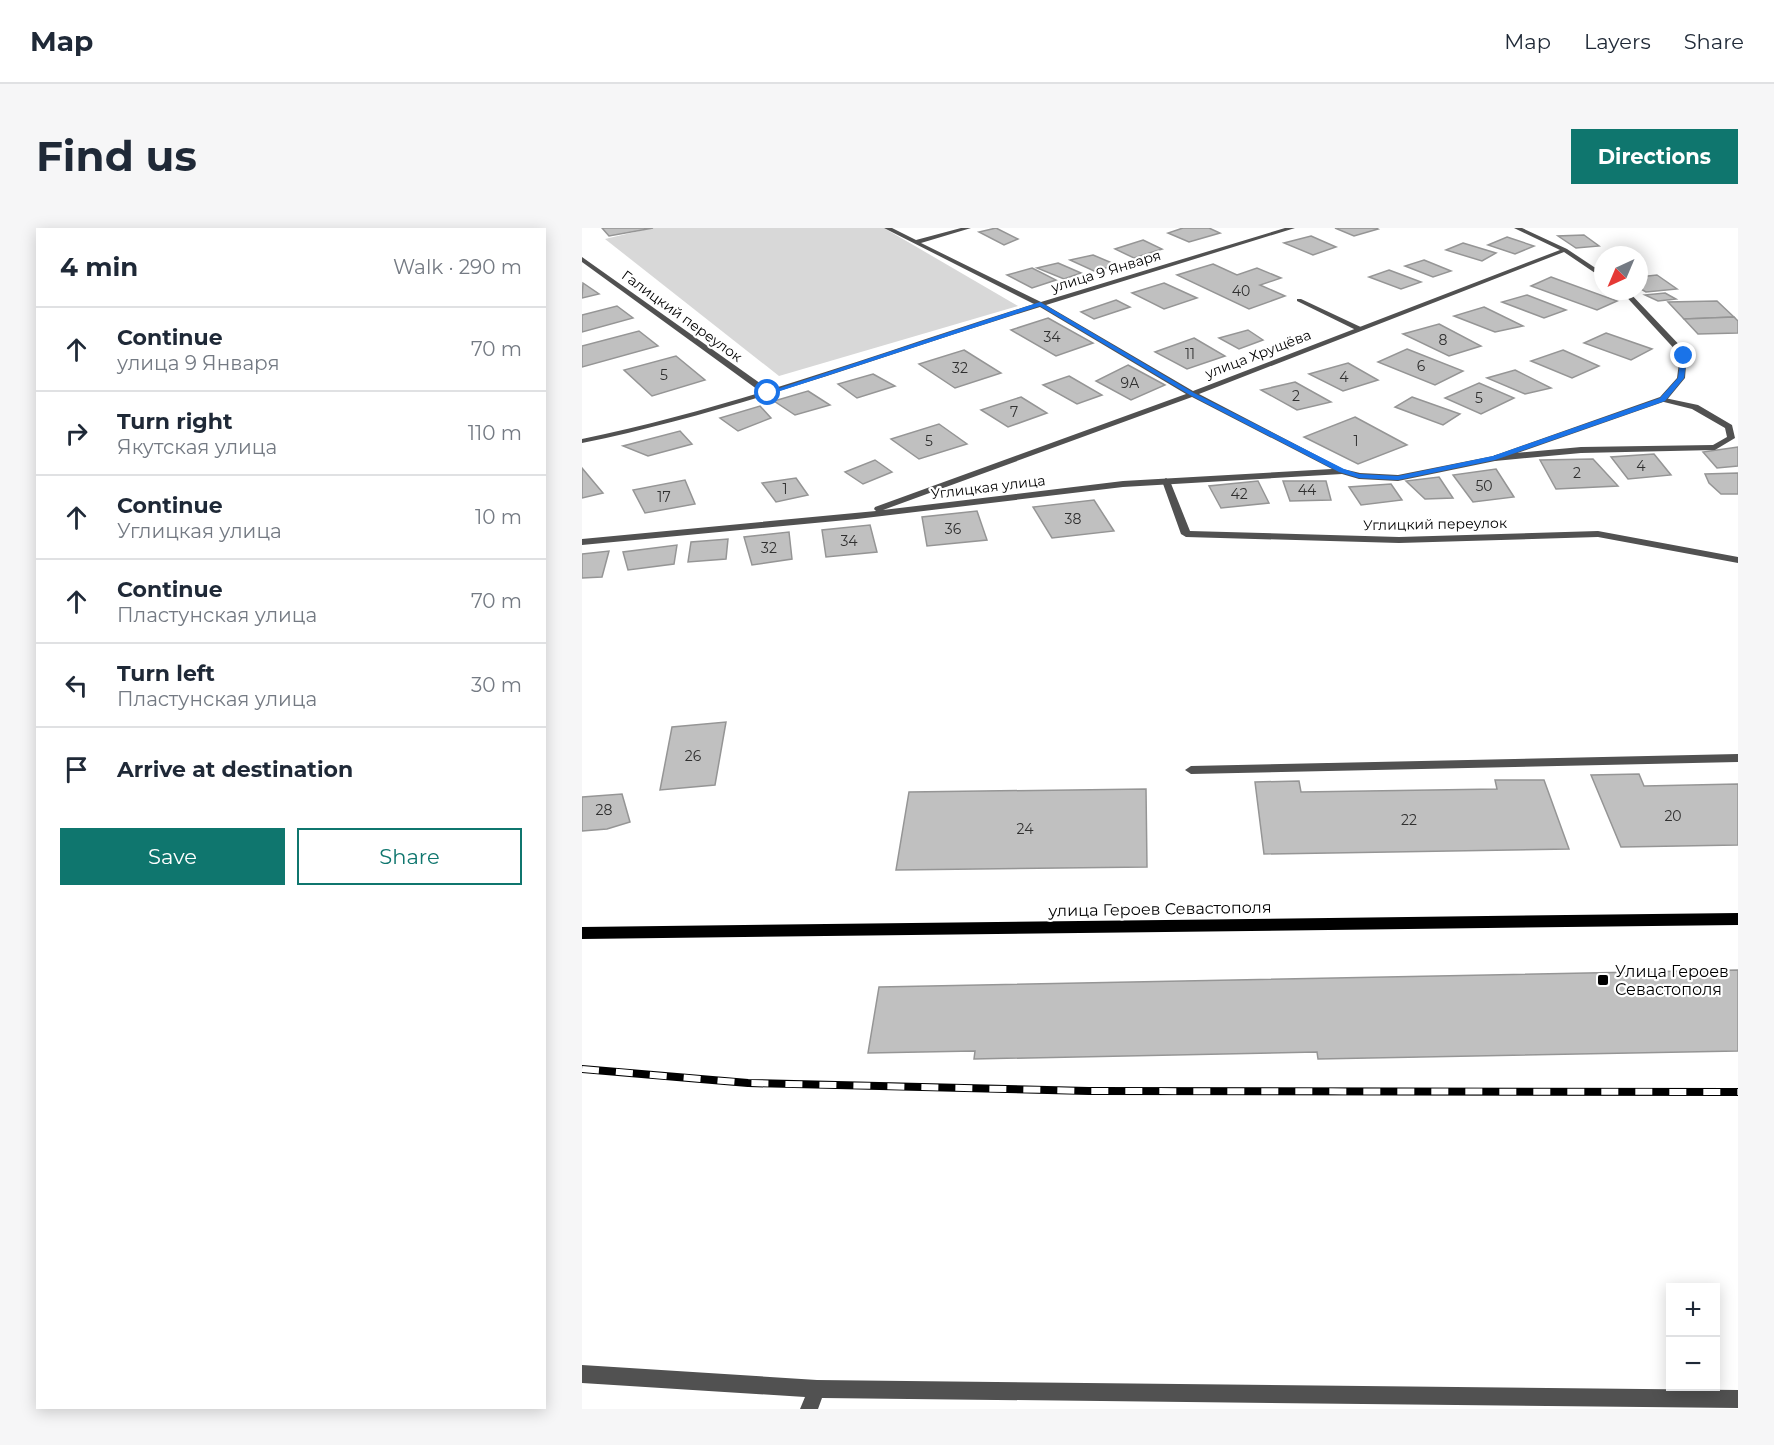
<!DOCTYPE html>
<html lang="en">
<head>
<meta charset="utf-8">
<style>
  body { margin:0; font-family:Montserrat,sans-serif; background:#f6f6f7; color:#1f2937 }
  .controls { position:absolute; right:18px; bottom:18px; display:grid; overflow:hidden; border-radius:0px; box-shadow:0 3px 15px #0003 }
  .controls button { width:54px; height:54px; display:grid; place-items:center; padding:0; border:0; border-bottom:2px solid #e0e1e3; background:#fff; color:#1f2937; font:30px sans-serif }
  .compass { position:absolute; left:1012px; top:18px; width:54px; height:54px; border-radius:50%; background:#fff; box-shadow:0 3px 15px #0003; rotate:224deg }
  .stop { position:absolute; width:18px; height:18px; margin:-14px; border:4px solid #1a73e8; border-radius:50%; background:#fff }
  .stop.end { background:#1a73e8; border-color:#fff; box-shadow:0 2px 6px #0008 }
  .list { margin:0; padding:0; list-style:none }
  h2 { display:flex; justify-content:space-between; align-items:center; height:78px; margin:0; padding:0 24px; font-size:26px }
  h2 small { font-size:20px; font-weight:400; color:#747a83 }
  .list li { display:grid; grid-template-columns:39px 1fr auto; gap:18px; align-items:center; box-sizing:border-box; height:84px; padding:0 24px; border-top:2px solid #e0e1e3 }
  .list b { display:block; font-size:22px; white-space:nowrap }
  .list p { margin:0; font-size:20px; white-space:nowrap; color:#747a83 }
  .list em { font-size:20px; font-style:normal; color:#747a83 }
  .actions { display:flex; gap:12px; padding:18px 24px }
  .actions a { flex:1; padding:14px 0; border:2px solid #0f766e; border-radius:0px; text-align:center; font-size:21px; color:#0f766e }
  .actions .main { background:#0f766e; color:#fff }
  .icon { flex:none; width:33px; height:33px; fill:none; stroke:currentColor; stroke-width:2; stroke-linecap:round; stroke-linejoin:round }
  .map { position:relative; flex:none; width:1156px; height:1181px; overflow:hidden; border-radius:0px }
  header { display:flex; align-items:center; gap:36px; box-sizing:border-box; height:84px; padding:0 30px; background:#fff; border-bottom:2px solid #e0e1e3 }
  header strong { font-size:28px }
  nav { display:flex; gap:33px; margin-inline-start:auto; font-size:21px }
  .intro { display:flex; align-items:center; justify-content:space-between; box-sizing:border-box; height:144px; padding:0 36px }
  h1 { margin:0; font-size:42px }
  .button { padding:15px 27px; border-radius:0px; background:#0f766e; color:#fff; font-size:21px; font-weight:700 }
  main { display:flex; gap:36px; padding:0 36px }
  aside { flex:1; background:#fff; border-radius:0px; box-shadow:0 3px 15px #0003 }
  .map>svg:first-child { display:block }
</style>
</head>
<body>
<header>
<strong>Map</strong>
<nav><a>Map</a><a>Layers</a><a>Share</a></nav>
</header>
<div class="intro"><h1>Find us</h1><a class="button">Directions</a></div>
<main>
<aside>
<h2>4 min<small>Walk · 290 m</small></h2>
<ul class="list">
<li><svg class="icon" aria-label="ahead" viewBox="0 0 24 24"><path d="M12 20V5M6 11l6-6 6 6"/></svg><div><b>Continue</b><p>улица 9 Января</p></div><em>70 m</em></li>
<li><svg class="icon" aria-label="right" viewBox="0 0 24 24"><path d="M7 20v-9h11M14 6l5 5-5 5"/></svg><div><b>Turn right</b><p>Якутская улица</p></div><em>110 m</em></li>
<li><svg class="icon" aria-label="ahead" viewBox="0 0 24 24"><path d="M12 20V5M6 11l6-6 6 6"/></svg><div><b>Continue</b><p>Углицкая улица</p></div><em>10 m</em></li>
<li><svg class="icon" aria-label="ahead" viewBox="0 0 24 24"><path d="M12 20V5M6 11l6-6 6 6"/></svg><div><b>Continue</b><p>Пластунская улица</p></div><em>70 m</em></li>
<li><svg class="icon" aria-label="left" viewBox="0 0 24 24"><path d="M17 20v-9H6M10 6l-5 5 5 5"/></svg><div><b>Turn left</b><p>Пластунская улица</p></div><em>30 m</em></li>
<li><svg class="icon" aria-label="arrive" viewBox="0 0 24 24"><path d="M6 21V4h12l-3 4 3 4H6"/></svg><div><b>Arrive at destination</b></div></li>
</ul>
<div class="actions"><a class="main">Save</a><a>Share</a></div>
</aside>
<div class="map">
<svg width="1156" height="1181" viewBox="0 0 1156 1181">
  <rect width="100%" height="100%" fill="#fff"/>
  <!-- green -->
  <path fill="#d8d8d8" d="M 70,0 L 302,0 L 436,78 L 197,148 L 23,11 Z"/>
  <!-- building -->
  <g fill="#c0c0c0" stroke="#959595" stroke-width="1.5">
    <path d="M 20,0 L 71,0 L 27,8 Z"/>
    <path d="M 414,0 L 436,11 L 422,17 L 397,4 Z"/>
    <path d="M 601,0 L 627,0 L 638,5 L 607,14 L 586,5 Z"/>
    <path d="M 753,0 L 794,0 L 796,1 L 772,8 Z"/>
    <path d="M 1002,7 L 1017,18 L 994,20 L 976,8 Z"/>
    <path d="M 729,8 L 754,19 L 731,27 L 702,15 Z"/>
    <path d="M 925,9 L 952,18 L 933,26 L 906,17 Z"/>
    <path d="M 561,12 L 580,21 L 552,30 L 533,21 Z"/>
    <path d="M 881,15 L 914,25 L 900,33 L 864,22 Z"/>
    <path d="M 511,27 L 535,37 L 512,43 L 488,32 Z"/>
    <path d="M 842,32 L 869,43 L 851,49 L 823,38 Z"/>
    <path d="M 476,35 L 499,45 L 482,51 L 455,40 Z"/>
    <path d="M 631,36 L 655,47 L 675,40 L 699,50 L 678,57 L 703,68 L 667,81 L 595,47 Z"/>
    <path d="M 450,40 L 474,52 L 450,60 L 425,47 Z"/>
    <path d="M 807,42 L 839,54 L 819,61 L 787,49 Z"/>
    <path d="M 1075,47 L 1095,61 L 1064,64 L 1057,60 L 1057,49 Z"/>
    <path d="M 969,49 L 1035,73 L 1015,82 L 949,58 Z"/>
    <path d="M 1,55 L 17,66 L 0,70 Z"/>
    <path d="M 582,55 L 615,70 L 582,81 L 550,65 Z"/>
    <path d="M 1083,65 L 1094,71 L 1076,73 L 1063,67 Z"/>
    <path d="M 945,67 L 984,82 L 962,90 L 920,74 Z"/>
    <path d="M 534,72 L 548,79 L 512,91 L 499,84 Z"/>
    <path d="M 1135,73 L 1152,89 L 1102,91 L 1086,74 Z"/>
    <path d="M 35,78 L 51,90 L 0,104 L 0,87 Z"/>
    <path d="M 902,79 L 941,98 L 913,104 L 872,88 Z"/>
    <path d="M 1152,89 L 1156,93 L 1156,105 L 1116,106 L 1102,91 Z"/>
    <path d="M 466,90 L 511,115 L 474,128 L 429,102 Z"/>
    <path d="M 857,96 L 899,118 L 867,128 L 821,106 Z"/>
    <path d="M 666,102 L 681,112 L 657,121 L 637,110 Z"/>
    <path d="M 57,103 L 76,118 L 0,139 L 0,118 Z"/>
    <path d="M 1024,105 L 1070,121 L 1049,132 L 1002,115 Z"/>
    <path d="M 612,110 L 643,128 L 605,141 L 573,124 Z"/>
    <path d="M 825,121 L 881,143 L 853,157 L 796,134 Z"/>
    <path d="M 382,122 L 419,145 L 373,160 L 337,136 Z"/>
    <path d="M 981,122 L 1017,138 L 990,150 L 949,133 Z"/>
    <path d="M 94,128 L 123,152 L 70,168 L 42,142 Z"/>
    <path d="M 766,135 L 796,152 L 761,163 L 727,146 Z"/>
    <path d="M 546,137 L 583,157 L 549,172 L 514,153 Z"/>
    <path d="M 933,142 L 969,160 L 943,166 L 905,150 Z"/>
    <path d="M 291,146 L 313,158 L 275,170 L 256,156 Z"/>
    <path d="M 487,148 L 520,167 L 495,176 L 461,157 Z"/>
    <path d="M 713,154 L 749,174 L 715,182 L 679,162 Z"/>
    <path d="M 897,155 L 932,170 L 899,186 L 863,170 Z"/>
    <path d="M 226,163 L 248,177 L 213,187 L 192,173 Z"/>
    <path d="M 439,169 L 465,185 L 426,199 L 399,182 Z"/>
    <path d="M 830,169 L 878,186 L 861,197 L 813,179 Z"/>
    <path d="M 178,178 L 189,190 L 156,203 L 138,190 Z"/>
    <path d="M 773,189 L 825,217 L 776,236 L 722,209 Z"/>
    <path d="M 357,196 L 385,216 L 337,231 L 309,211 Z"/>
    <path d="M 98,203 L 110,216 L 66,228 L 41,218 Z"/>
    <path d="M 1156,219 L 1156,238 L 1135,240 L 1121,224 Z"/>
    <path d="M 1072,226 L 1089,247 L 1046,251 L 1029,229 Z"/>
    <path d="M 1011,231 L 1036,258 L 974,261 L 958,232 Z"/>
    <path d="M 293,232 L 310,244 L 281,256 L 263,244 Z"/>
    <path d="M 0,240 L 21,265 L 0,270 Z"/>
    <path d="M 914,241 L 932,269 L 891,274 L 871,247 Z"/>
    <path d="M 1156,245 L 1156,266 L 1139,266 L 1127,255 L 1123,246 Z"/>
    <path d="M 857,249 L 871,270 L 843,271 L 824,253 Z"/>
    <path d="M 214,250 L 226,267 L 194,274 L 180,255 Z"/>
    <path d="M 103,252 L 113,276 L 63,285 L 51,262 Z"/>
    <path d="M 676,253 L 687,275 L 639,280 L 627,258 Z"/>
    <path d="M 701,253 L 744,253 L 749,272 L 708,273 Z"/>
    <path d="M 809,256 L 820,272 L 779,277 L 767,259 Z"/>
    <path d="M 512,272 L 532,303 L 470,310 L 451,279 Z"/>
    <path d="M 395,283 L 405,312 L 345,318 L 340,289 Z"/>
    <path d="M 288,297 L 295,324 L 244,329 L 240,302 Z"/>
    <path d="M 207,304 L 210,331 L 170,337 L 162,309 Z"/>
    <path d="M 146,311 L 144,331 L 106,334 L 109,314 Z"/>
    <path d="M 95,317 L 92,336 L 46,342 L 41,324 Z"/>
    <path d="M 27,323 L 20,349 L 0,350 L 0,326 Z"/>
    <path d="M 144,494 L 133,557 L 78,562 L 90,499 Z"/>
    <path d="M 1057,546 L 1062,558 L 1156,556 L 1156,617 L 1039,619 L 1009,547 Z"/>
    <path d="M 913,552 L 962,552 L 987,621 L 682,626 L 673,554 L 717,553 L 719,564 L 915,561 Z"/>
    <path d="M 564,561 L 565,639 L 314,642 L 327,564 Z"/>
    <path d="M 40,566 L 48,594 L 25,601 L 0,603 L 0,569 Z"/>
    <path d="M 1156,742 L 1156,823 L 736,831 L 735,824 L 392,831 L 393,823 L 286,825 L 297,759 Z"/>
  </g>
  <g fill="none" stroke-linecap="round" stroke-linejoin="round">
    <!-- service -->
    <g fill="#515151" fill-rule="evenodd">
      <path d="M 0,29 L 189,163 L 189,167 L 183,167 L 0,34 Z"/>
      <path d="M 715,71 L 719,71 L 783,101 L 776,103 L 715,73 Z"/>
      <path d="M 1078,169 L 1116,177 L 1150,197 L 1153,210 L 1133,222 L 999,225 L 913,233 L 909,230 L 913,227 L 999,219 L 1131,217 L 1145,209 L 1143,200 L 1110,181 L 1078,173 Z"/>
      <path d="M 584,250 L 588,253 L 608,303 L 817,309 L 1016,303 L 1156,329 L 1156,335 L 1016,309 L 817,315 L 604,309 L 599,306 L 580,253 Z"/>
      <path d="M 1156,526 L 1156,534 L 609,546 L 603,542 L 609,538 Z"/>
      <path d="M 0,1137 L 235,1152 L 1156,1162 L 1156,1180 L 240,1170 L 236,1181 L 218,1181 L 223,1169 L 0,1155 Z"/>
    </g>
    <!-- minor -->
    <path fill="#515151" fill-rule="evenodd" d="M 302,0 L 310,0 L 334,12 L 379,0 L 389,0 L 339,15 L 459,74 L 703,0 L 713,0 L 464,77 L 611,163 L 978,22 L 932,0 L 940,0 L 985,21 L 1021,45 L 1021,50 L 1019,49 L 982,24 L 617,166 L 761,241 L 778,245 L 816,247 L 911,228 L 1078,169 L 1095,150 L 1098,127 L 1039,63 L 1046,63 L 1105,125 L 1103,150 L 1084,173 L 913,233 L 816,253 L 777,251 L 760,246 L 541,259 L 275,291 L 0,317 L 0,311 L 294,283 L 292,281 L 293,279 L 604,166 L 458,79 C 306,126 156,183 0,215 L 0,211 C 155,179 302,123 452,76 ZM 610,169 L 750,241 L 541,253 L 301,282 Z"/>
    <!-- primary -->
    <path fill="#000" fill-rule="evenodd" d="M 1156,685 L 1156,697 L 0,711 L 0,699 Z"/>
    <defs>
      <path id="rail" d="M 0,841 L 166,855 L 507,863 L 1156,864"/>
    </defs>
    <!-- rail casing -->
    <use href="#rail" stroke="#000" stroke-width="8"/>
    <!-- rail -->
    <use href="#rail" stroke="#fff" stroke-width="6" stroke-dasharray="17" stroke-linecap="butt"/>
  </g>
  <!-- route -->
  <path fill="#1a73e8" d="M 458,74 L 612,165 L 762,241 L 777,246 L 816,248 L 911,228 L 1078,170 L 1096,150 L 1099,128 L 1102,126 L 1105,128 L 1102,150 L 1083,173 L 913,232 L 816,252 L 777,250 L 757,244 L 608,167 L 458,78 L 189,166 L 183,165 Z"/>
  <!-- markers -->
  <rect fill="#000" stroke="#fff" stroke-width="2" x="1015" y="746" width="12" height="12" rx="3"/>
  <g text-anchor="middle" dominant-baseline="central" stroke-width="4.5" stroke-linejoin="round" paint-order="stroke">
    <!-- far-street labels -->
    <g font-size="14" fill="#000" stroke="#fff">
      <text transform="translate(524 43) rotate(-17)">улица 9 Января</text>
      <text transform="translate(100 88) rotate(36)">Галицкий переулок</text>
      <text transform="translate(676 126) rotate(-21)">улица Хрущёва</text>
      <text transform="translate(406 259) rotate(-7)">Углицкая улица</text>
      <text transform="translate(853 296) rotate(-1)">Углицкий переулок</text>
    </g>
    <!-- number labels -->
    <g font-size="14" fill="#303030">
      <text x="659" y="63">40</text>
      <text x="470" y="109">34</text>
      <text x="861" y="112">8</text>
      <text x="608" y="126">11</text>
      <text x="839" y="138">6</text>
      <text x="378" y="140">32</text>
      <text x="82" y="147">5</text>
      <text x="762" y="149">4</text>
      <text x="548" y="155">9А</text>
      <text x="714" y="168">2</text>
      <text x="897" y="170">5</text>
      <text x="432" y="184">7</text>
      <text x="347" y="213">5</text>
      <text x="774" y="213">1</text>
      <text x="1059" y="238">4</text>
      <text x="995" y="245">2</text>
      <text x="902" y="258">50</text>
      <text x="203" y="261">1</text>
      <text x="725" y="262">44</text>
      <text x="657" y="266">42</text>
      <text x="82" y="269">17</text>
      <text x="491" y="291">38</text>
      <text x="371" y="301">36</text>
      <text x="267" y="313">34</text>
      <text x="187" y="320">32</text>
      <text x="111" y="528">26</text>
      <text x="22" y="582">28</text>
      <text x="1091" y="588">20</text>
      <text x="827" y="592">22</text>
      <text x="443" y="601">24</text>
    </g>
    <!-- street labels -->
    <g font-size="16" fill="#000" stroke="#fff">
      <text transform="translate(578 681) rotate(-1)">улица Героев Севастополя</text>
    </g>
    <!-- poi labels -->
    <g font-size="16" fill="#000" stroke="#fff" text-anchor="start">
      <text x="1033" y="743">Улица Героев<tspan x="1033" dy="18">Севастополя</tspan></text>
    </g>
  </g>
</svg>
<div class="controls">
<button>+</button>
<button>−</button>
</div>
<svg class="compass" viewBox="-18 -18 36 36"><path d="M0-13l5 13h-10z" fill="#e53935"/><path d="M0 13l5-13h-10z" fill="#747a83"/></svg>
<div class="stop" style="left:186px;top:165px"></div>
<div class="stop end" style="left:1102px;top:128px"></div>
</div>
</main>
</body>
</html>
